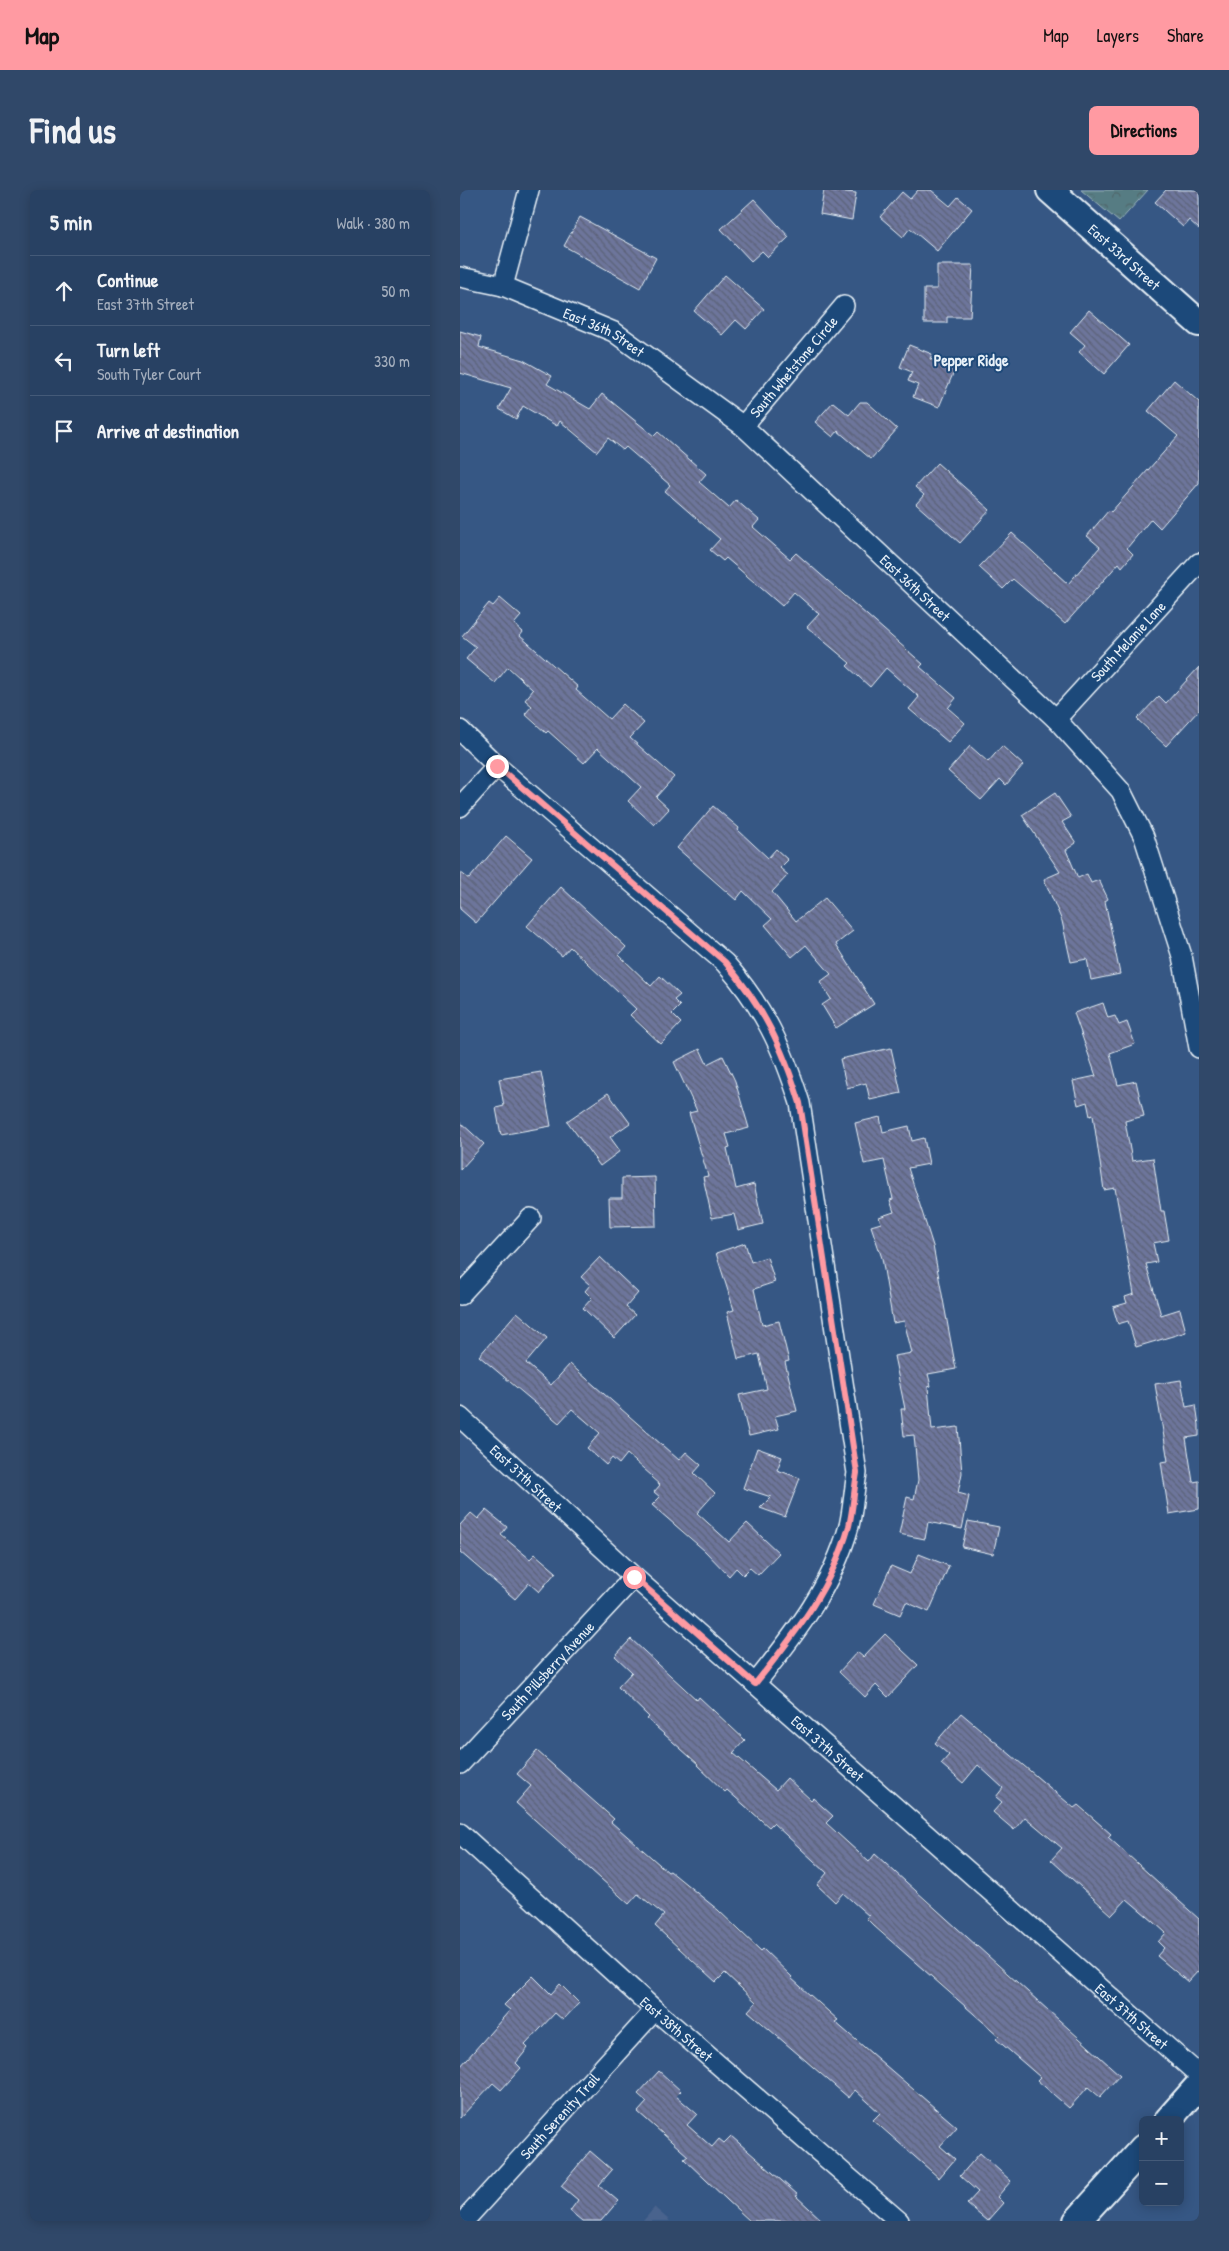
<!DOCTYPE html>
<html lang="en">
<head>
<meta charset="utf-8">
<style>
  body { margin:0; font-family:"Patrick Hand",sans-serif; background:#304869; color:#f1f3f6 }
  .controls { position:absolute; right:15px; bottom:15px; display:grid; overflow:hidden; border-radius:8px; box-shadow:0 2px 12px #0003 }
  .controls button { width:45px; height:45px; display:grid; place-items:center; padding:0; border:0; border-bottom:1px solid #445a78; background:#284163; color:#f1f3f6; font:25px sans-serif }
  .stop { position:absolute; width:15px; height:15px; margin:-11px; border:4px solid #ff9aa2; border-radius:50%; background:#fff }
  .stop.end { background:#ff9aa2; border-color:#fff; box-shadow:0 1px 5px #0008 }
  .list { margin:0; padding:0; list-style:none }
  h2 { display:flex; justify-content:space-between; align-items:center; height:65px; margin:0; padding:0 20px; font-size:21px }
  h2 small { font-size:16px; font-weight:400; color:#a5afbe }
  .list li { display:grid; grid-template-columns:32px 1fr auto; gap:15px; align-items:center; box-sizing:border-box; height:70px; padding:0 20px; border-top:1px solid #445a78 }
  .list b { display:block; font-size:19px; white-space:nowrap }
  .list p { margin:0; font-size:16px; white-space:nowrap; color:#a5afbe }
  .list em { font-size:16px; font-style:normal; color:#a5afbe }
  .icon { flex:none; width:28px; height:28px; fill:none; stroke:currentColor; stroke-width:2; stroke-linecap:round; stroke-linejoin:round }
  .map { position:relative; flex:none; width:739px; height:2031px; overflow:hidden; border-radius:8px }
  header { display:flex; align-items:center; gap:30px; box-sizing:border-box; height:70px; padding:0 25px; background:#ff9aa2; color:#111 }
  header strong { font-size:24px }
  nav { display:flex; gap:28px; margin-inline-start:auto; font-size:18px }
  .intro { display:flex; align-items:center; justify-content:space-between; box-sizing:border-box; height:120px; padding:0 30px }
  h1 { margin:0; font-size:35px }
  .button { padding:12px 22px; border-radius:8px; background:#ff9aa2; color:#111; font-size:18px; font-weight:700 }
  main { display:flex; gap:30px; padding:0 30px }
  aside { flex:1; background:#284163; border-radius:8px; box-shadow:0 2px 12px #0003 }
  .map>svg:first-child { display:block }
</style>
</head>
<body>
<header>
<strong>Map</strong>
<nav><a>Map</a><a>Layers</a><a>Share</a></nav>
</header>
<div class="intro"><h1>Find us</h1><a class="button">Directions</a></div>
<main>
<aside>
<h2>5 min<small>Walk · 380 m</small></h2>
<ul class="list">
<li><svg class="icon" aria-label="ahead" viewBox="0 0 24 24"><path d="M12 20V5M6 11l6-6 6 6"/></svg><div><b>Continue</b><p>East 37th Street</p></div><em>50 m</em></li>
<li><svg class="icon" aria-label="left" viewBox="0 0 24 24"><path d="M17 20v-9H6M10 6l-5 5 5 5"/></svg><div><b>Turn left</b><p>South Tyler Court</p></div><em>330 m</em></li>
<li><svg class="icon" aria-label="arrive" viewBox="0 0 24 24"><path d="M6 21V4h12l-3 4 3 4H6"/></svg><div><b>Arrive at destination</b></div></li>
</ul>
</aside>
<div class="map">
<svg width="739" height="2031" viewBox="0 0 739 2031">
  <defs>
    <pattern id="forest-crowns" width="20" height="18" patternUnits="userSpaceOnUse" patternTransform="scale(1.25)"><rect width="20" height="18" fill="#567c83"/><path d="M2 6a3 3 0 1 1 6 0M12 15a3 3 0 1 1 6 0" fill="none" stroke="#4f6569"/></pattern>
    <pattern id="building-back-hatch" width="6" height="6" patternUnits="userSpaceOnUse" patternTransform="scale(1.25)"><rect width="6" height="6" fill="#6d759b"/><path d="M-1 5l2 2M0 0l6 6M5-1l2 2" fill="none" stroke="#5b6177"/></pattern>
  </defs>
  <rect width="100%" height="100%" fill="#365784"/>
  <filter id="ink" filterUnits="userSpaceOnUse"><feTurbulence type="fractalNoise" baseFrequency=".02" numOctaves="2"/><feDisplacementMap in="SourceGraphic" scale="10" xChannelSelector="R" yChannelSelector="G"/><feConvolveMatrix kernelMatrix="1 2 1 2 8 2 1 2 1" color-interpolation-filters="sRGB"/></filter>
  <g filter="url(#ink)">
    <!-- built -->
    <path fill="#49638d" d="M 195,2017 L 195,2018 L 210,2031 L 183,2031 Z"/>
    <!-- forest -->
    <path fill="url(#forest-crowns)" stroke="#9fb6be" d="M 621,0 L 688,0 L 659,32 Z"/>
    <!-- building -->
    <g fill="url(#building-back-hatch)" stroke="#e8f1f8">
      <path d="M 364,0 L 396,3 L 392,30 L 360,24 Z"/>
      <path d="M 458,0 L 471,0 L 490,16 L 498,7 L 512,19 L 477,61 L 450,38 L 443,47 L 420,27 L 442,2 L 450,9 Z"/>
      <path d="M 706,0 L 739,0 L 739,39 L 729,30 L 723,37 L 695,12 Z"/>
      <path d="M 294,9 L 329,47 L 308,67 L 302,61 L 291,71 L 261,39 Z"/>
      <path d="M 120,27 L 196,68 L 180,98 L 104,56 Z"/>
      <path d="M 477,75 L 513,75 L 510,127 L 487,127 L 487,133 L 464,133 L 464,99 L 477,99 Z"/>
      <path d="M 265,85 L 304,119 L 286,139 L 276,130 L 262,145 L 234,121 Z"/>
      <path d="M 629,120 L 669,155 L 644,184 L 619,162 L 625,155 L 610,142 Z"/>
      <path d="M 0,141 L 21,147 L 19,157 L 63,170 L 92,186 L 87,194 L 130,219 L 142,204 L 194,246 L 198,242 L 246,284 L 239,292 L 269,318 L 276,310 L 299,330 L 293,337 L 330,369 L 336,363 L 463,474 L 460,477 L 496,508 L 488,518 L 505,533 L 488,552 L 449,519 L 459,507 L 426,478 L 410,497 L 387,476 L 390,473 L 347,437 L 359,424 L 334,402 L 322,416 L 266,368 L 263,371 L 250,360 L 260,349 L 205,301 L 210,295 L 166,257 L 163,260 L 148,248 L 137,262 L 100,231 L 97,236 L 63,216 L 56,229 L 39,219 L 51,198 L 0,183 Z"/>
      <path d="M 449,155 L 472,164 L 470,169 L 495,179 L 479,217 L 453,207 L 458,195 L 448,191 L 452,182 L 440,177 Z"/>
      <path d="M 714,190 L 739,212 L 739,293 L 700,338 L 691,329 L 667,358 L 673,364 L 662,377 L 659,373 L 605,434 L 553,389 L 543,399 L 519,377 L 552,343 L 608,394 L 640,357 L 627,346 L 649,320 L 651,322 L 718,246 L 688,221 Z"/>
      <path d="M 373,212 L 389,225 L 400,212 L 407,212 L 437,239 L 411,269 L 378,241 L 373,247 L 355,232 Z"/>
      <path d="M 477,273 L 530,320 L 500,353 L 456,314 L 464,305 L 455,297 Z"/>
      <path d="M 40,408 L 61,426 L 54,434 L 63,442 L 60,446 L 118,497 L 116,500 L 149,529 L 163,514 L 184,533 L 170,548 L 214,587 L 196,607 L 209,619 L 194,635 L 168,611 L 181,597 L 138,558 L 124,573 L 88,541 L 86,543 L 65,524 L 72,516 L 65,510 L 73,500 L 48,477 L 35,493 L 6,469 L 16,457 L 2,446 L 29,413 L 33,416 Z"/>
      <path d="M 739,477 L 739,520 L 706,556 L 677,529 L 699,506 L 706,513 Z"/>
      <path d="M 510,556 L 528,572 L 542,556 L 563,575 L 546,595 L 540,589 L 521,610 L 488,581 Z"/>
      <path d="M 595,603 L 611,627 L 602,632 L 616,653 L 606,660 L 618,688 L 627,684 L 631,693 L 639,690 L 648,709 L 645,711 L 660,784 L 631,790 L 627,769 L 611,772 L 602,731 L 584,689 L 600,682 L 562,625 Z"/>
      <path d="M 253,616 L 279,638 L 278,640 L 308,668 L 316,659 L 328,670 L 320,678 L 328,685 L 312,702 L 336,731 L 365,708 L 393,741 L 376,754 L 414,814 L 376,838 L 362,815 L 371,809 L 360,792 L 371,784 L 346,755 L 332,767 L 305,735 L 312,729 L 283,701 L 276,710 L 217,658 Z"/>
      <path d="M 46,646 L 72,668 L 16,733 L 0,719 L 0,682 L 9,689 Z"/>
      <path d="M 101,697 L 166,757 L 159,765 L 191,796 L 200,786 L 220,805 L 214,810 L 220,816 L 212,824 L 221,833 L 201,854 L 170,825 L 176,819 L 110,757 L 102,766 L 67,736 Z"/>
      <path d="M 643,813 L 648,828 L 655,826 L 659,835 L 667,832 L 675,854 L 650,863 L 658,895 L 676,891 L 684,926 L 665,931 L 672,971 L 693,968 L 701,1021 L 704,1021 L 709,1050 L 693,1053 L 697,1072 L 686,1074 L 701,1125 L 720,1119 L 726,1142 L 676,1157 L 668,1131 L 658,1134 L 653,1117 L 667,1113 L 665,1107 L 674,1104 L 655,998 L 644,1000 L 633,925 L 630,926 L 627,912 L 618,915 L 613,891 L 636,886 L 614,823 Z"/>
      <path d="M 431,858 L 441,903 L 410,910 L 406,893 L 387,898 L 380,869 Z"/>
      <path d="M 240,859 L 247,874 L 263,866 L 275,891 L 289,938 L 266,944 L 270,957 L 267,958 L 276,999 L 294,994 L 303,1034 L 278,1040 L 274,1024 L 252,1028 L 243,987 L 248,986 L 229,923 L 237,921 L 214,872 Z"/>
      <path d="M 81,882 L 91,936 L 41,945 L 36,918 L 44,916 L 39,889 Z"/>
      <path d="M 148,903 L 170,933 L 150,947 L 160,961 L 140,976 L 107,931 Z"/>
      <path d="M 420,927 L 423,942 L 449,936 L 452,951 L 464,948 L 469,974 L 448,978 L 473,1056 L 496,1179 L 468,1184 L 471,1196 L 468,1197 L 472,1240 L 498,1237 L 502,1283 L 498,1303 L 509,1306 L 502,1339 L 468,1332 L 465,1349 L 439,1344 L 447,1307 L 454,1309 L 458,1290 L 454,1245 L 444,1246 L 441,1219 L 445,1219 L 434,1166 L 452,1163 L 444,1131 L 433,1133 L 422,1068 L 411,1036 L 421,1033 L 419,1027 L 434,1022 L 430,1010 L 433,1009 L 424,970 L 404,974 L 395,933 Z"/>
      <path d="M 0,932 L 24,954 L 0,980 Z"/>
      <path d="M 195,987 L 196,1036 L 150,1037 L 149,1008 L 162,1008 L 162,988 Z"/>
      <path d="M 285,1053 L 291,1072 L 307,1067 L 315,1092 L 294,1099 L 302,1135 L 319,1131 L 329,1171 L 325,1172 L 337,1221 L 315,1226 L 319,1239 L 289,1246 L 279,1205 L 307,1199 L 299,1164 L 278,1169 L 267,1122 L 274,1120 L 256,1063 Z"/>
      <path d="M 140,1067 L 178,1103 L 166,1117 L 175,1125 L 154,1148 L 123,1118 L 132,1108 L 125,1101 L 130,1095 L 121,1087 Z"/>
      <path d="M 57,1122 L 87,1148 L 66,1173 L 91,1195 L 110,1174 L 219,1270 L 226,1262 L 241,1275 L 234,1283 L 255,1303 L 237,1323 L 269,1352 L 287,1333 L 319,1363 L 298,1385 L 290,1378 L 283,1385 L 276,1378 L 269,1386 L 245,1361 L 192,1315 L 200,1307 L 194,1302 L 200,1295 L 191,1287 L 192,1286 L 167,1264 L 159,1274 L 152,1268 L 146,1275 L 127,1258 L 140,1243 L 112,1219 L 99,1233 L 19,1166 Z"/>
      <path d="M 721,1190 L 726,1217 L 736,1215 L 739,1235 L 739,1246 L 726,1248 L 733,1292 L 739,1291 L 739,1319 L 709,1324 L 701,1272 L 708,1271 L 695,1194 Z"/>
      <path d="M 297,1258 L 322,1267 L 317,1280 L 340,1288 L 325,1327 L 300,1318 L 311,1307 L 283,1298 Z"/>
      <path d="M 26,1320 L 47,1337 L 41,1345 L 70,1369 L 75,1364 L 96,1382 L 79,1402 L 69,1393 L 55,1409 L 0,1362 L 0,1335 L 11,1323 L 18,1329 Z"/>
      <path d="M 508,1331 L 539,1337 L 533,1364 L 502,1357 Z"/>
      <path d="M 459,1364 L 489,1376 L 469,1422 L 446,1412 L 440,1425 L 414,1414 L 431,1376 L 450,1384 Z"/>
      <path d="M 425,1444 L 458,1475 L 428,1507 L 416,1495 L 405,1507 L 379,1482 L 397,1462 L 403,1467 Z"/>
      <path d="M 171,1449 L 237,1510 L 239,1507 L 285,1550 L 273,1563 L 316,1600 L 327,1588 L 351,1610 L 353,1608 L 373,1626 L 366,1633 L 409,1672 L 415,1664 L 660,1885 L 640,1907 L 628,1897 L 609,1918 L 577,1890 L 580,1887 L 536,1849 L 539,1846 L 414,1736 L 406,1728 L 409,1726 L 383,1703 L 375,1712 L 357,1695 L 367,1683 L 313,1633 L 309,1637 L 267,1600 L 265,1602 L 237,1575 L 238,1574 L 187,1529 L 189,1527 L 158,1497 L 172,1482 L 155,1466 Z"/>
      <path d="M 501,1523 L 614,1618 L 618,1615 L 651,1644 L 648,1647 L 739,1729 L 739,1780 L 728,1792 L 697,1766 L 704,1758 L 698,1752 L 706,1743 L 694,1732 L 667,1709 L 652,1725 L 591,1670 L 602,1658 L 565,1627 L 554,1640 L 533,1622 L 542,1612 L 536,1607 L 543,1598 L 518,1575 L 503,1593 L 481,1574 L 489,1565 L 475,1553 Z"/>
      <path d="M 77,1561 L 154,1629 L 151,1632 L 208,1682 L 210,1681 L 258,1720 L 301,1761 L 303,1759 L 332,1787 L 331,1788 L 378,1830 L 375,1832 L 497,1937 L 480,1956 L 495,1969 L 479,1988 L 413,1930 L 420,1923 L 395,1900 L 389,1908 L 288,1821 L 296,1812 L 265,1783 L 256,1792 L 195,1736 L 204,1725 L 178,1704 L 169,1714 L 56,1613 L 71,1596 L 57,1584 Z"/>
      <path d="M 73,1786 L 91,1804 L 100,1794 L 119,1813 L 103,1830 L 95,1823 L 65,1855 L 68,1858 L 56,1873 L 61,1878 L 41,1900 L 33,1893 L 0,1928 L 0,1877 L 50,1820 L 44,1815 Z"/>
      <path d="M 199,1881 L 221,1901 L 216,1906 L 237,1924 L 227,1935 L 252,1957 L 259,1949 L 264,1953 L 271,1946 L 338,2005 L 336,2006 L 363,2031 L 290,2031 L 267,2010 L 224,1969 L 228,1966 L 178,1922 L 187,1912 L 178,1904 Z"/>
      <path d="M 130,1961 L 152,1980 L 139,1995 L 158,2011 L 141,2031 L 122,2031 L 110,2021 L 118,2010 L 101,1996 Z"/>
      <path d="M 520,1963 L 551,1991 L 537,2007 L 543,2013 L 527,2031 L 507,2014 L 518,2002 L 500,1986 Z"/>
    </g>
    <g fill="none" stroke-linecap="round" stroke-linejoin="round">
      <defs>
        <g id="street">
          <path id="s1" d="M 0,87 L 43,96 L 154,142 L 283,236 L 596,529 L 661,601 L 684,647 L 722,766 L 739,858"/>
          <path d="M 43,96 L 69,0"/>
          <path id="s2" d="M 283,236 L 384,116"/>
          <path id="s3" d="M 596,529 L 739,373"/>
          <path d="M 0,540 L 37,576 L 265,773 C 304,818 322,856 340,913 L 397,1283 C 394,1300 393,1319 389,1336 C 372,1398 334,1445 295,1494"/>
          <path d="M 0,617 L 37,576"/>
          <path d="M 0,1105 L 71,1028"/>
          <path id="s4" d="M 0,1227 L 174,1387 L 739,1885"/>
          <path id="s5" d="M 0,1574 L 174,1387"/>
          <path id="s6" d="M 0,1643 L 195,1820 L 439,2031"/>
          <path id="s7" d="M 4,2031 L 195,1820"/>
        </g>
        <g id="secondary">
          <path id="s8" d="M 590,0 L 739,133"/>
          <path d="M 708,1930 L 739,1895"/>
          <path d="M 617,2031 L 683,1958"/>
        </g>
      </defs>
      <!-- street casing -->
      <use href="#street" stroke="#e8f1f8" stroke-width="22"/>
      <!-- secondary casing -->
      <use href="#secondary" stroke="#e8f1f8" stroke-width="30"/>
      <!-- street -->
      <use href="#street" stroke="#1f4a7a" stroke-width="19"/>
      <!-- secondary -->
      <use href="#secondary" stroke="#1f4a7a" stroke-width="26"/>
    </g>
  </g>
  <g fill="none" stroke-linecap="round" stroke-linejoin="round" filter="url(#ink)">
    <!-- route -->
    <path stroke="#ff9aa2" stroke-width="6" d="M 37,576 L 265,772 C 304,818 322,856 340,913 L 397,1283 C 394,1300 393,1319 389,1336 C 372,1398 334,1445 295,1494 L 174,1387"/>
  </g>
  <g text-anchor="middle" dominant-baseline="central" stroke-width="4" stroke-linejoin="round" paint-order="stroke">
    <!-- street labels -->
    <g font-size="15" fill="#e8f1f8" stroke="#1f4a7a">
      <text stroke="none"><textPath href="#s8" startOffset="100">East 33rd Street</textPath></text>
      <text stroke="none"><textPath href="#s1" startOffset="155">East 36th Street</textPath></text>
      <text stroke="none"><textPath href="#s2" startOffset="78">South Whetstone Circle</textPath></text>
      <text stroke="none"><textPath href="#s1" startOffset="560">East 36th Street</textPath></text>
      <text stroke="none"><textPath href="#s3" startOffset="106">South Melanie Lane</textPath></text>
      <text stroke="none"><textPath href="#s4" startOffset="90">East 37th Street</textPath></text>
      <text stroke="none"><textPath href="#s5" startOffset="128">South Pillsberry Avenue</textPath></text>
      <text stroke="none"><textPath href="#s4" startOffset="495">East 37th Street</textPath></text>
      <text stroke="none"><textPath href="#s4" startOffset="900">East 37th Street</textPath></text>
      <text stroke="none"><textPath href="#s6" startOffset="292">East 38th Street</textPath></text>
      <text stroke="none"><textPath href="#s7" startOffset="142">South Serenity Trail</textPath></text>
    </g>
    <!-- neighbourhood labels -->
    <g font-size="16" font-weight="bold" fill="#e8f1f8" stroke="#1f4a7a">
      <text x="511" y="170">Pepper Ridge</text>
    </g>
  </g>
</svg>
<div class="controls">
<button>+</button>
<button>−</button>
</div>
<div class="stop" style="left:174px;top:1387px"></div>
<div class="stop end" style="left:37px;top:576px"></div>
</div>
</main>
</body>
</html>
